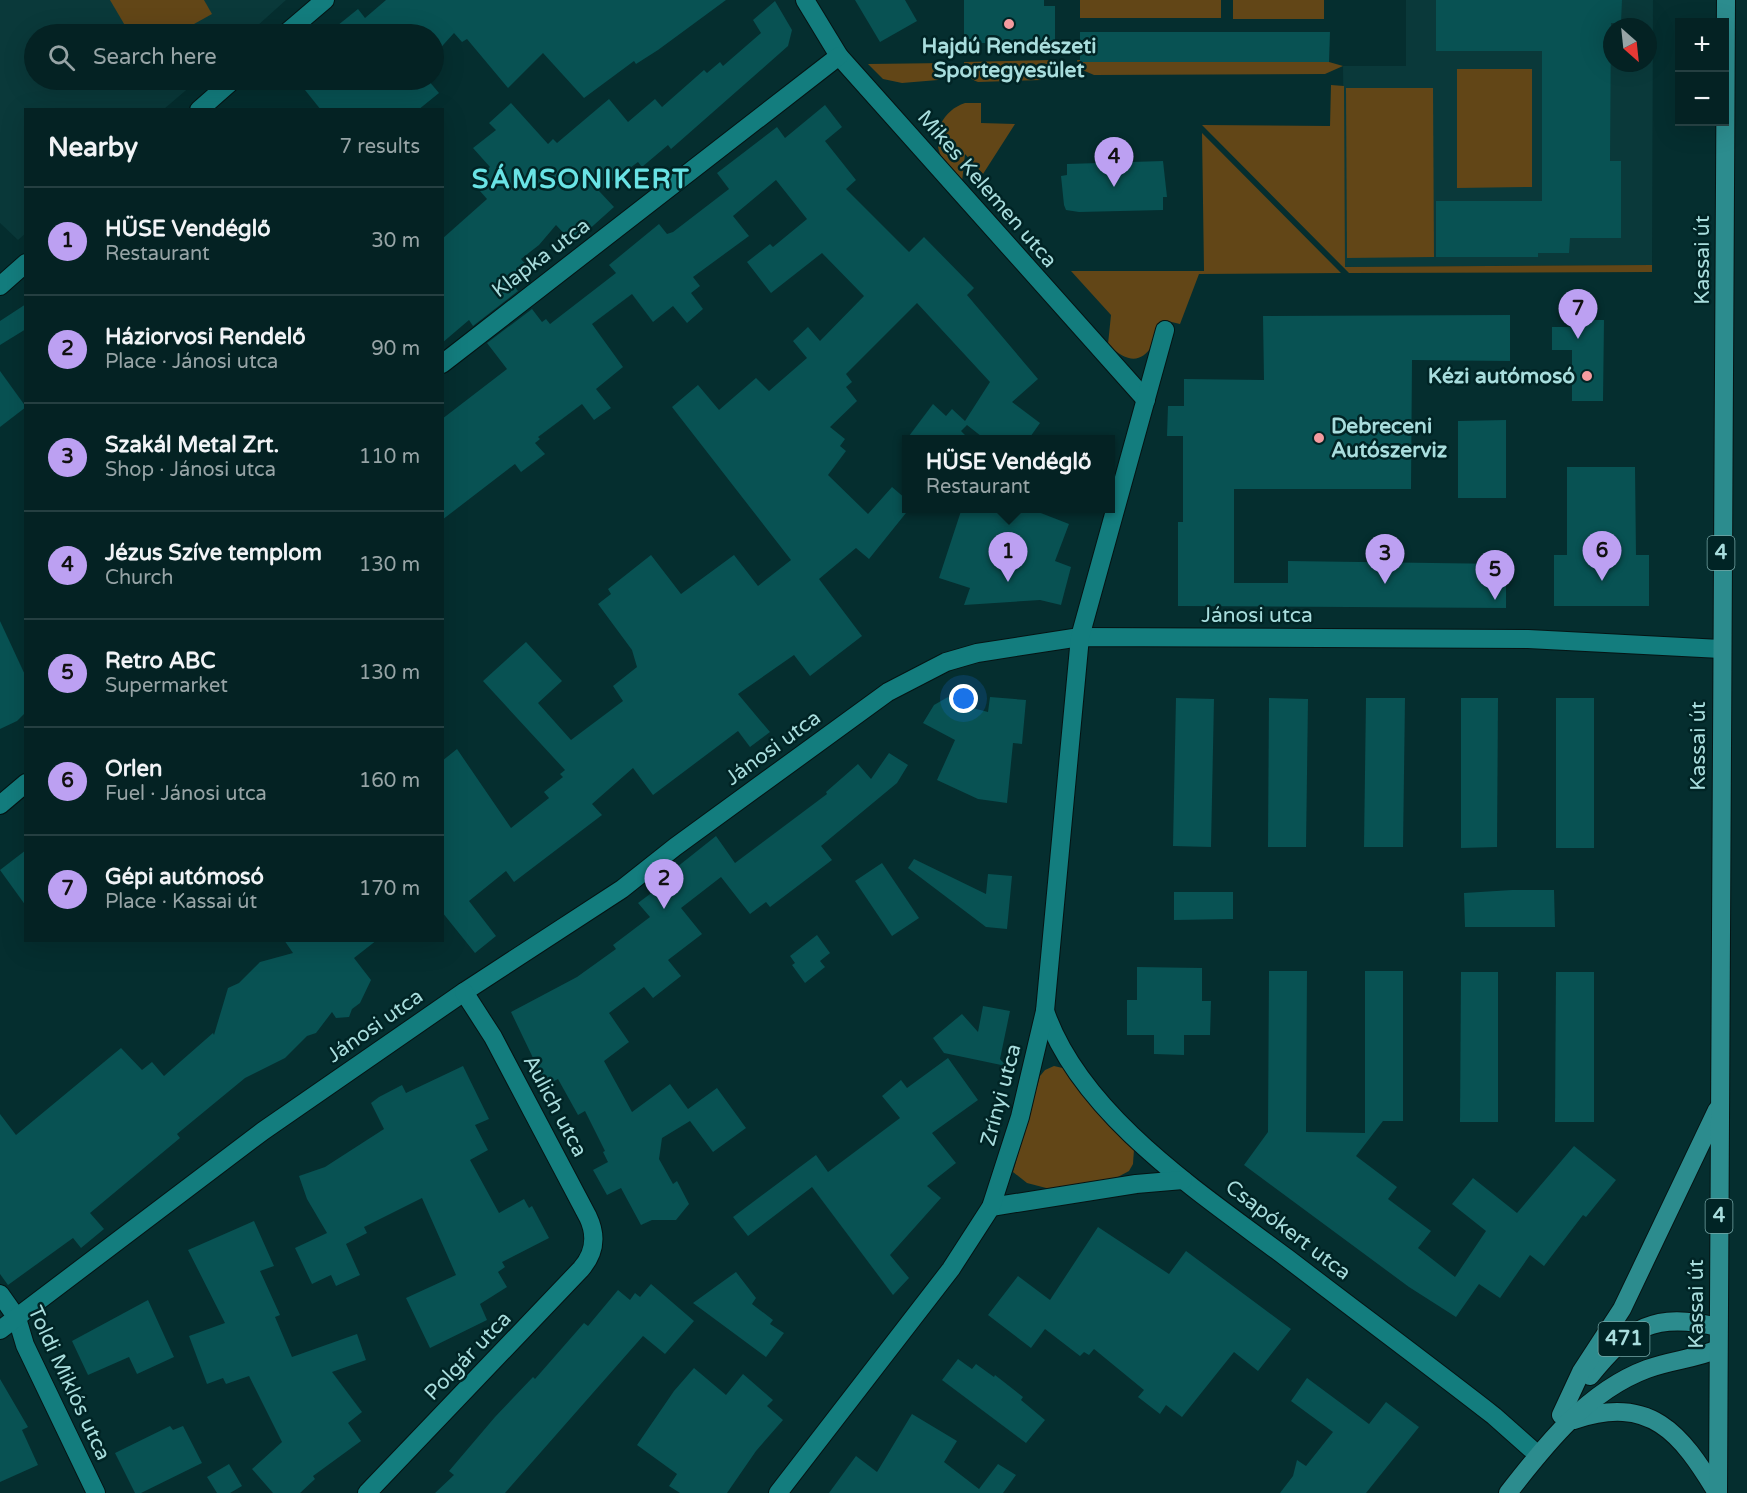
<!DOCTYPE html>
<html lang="en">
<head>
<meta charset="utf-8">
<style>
  body { margin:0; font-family:"Varela Round",sans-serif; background:#0d2a2b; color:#f1f3f6 }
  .controls { position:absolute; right:18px; top:18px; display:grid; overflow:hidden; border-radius:0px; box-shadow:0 6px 24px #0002 }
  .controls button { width:54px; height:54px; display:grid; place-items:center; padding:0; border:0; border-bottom:2px solid #253f41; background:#042223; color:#f1f3f6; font:30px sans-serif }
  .compass { position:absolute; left:1603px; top:18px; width:54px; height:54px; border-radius:50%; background:#042223; box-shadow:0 6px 24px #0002; rotate:153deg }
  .you { position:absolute; left:964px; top:699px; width:21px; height:21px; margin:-15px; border:4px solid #fff; border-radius:50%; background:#1a73e8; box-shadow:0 0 0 9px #1a73e833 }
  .badge { display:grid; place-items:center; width:39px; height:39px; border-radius:50%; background:#bca0f2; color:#111; font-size:20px; font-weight:700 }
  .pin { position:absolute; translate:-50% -50px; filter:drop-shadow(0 2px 3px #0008) }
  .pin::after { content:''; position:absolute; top:32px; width:21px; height:18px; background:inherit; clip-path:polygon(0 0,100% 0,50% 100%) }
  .popup { position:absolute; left:902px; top:435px; width:213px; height:78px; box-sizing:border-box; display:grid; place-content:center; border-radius:0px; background:#042223; filter:drop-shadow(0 2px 4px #0005); font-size:20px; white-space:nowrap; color:#97a4a6 }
  .popup b { font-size:22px; color:#f1f3f6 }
  .popup::after { content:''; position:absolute; left:50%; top:100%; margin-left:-12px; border:12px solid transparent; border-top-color:#042223 }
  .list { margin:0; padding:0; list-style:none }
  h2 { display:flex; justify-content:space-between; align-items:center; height:78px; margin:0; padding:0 24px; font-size:26px }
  h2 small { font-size:20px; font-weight:400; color:#97a4a6 }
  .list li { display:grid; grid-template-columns:39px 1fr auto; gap:18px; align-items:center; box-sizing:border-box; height:108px; padding:0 24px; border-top:2px solid #253f41 }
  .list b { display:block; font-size:22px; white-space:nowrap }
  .list p { margin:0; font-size:20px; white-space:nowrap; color:#97a4a6 }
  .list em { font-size:20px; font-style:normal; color:#97a4a6 }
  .icon { flex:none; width:33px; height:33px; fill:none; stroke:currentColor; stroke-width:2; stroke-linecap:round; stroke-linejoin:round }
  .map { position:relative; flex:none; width:1747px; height:1493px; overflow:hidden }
  .search { position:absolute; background:#042223; box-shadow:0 6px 24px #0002; left:24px; top:24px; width:420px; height:66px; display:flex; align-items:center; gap:15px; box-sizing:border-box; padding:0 21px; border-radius:33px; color:#97a4a6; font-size:22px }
  .panel { position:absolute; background:#042223; box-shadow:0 6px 24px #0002; left:24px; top:108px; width:420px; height:834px; border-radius:0px }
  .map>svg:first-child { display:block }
</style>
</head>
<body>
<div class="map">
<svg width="1747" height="1493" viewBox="0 0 1747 1493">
  <rect width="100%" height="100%" fill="#052e2f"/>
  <!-- built -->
  <g fill="#0a393a" fill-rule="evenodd">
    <path d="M 0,0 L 286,0 L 248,34 L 34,34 L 34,80 L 198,80 L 164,109 L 26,110 L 25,234 L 18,240 L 0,223 Z"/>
    <path d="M 1406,0 L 1653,0 L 1652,265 L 1345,267 L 1343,66 L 1406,66 ZM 1612,27 L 1648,27 L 1648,63 L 1612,63 Z"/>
  </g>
  <!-- green -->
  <g fill="#624617">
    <path d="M 110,0 L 204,0 L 212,14 L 176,34 L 130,34 Z"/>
    <rect x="1080" y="0" width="141" height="18"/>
    <rect x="1233" y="0" width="91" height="19"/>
    <path d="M 1053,60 L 1051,72 L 1042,80 L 978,82 C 969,79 964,72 964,62 Z"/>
    <path d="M 1077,60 L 1329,62 L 1343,66 L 1325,74 L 1094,75 L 1080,69 Z"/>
    <path d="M 946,63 L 943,75 L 938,80 L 902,83 L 883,79 L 868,64 Z"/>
    <path d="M 1457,69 L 1532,69 L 1532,187 L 1457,188 Z"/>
    <path d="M 1331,85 L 1344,86 L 1345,267 L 1652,265 L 1652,272 L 1349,273 L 1202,125 L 1330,126 Z"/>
    <path d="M 1346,88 L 1433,88 L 1434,257 L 1347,258 Z"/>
    <path d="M 965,103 L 981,103 L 981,123 L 1015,124 L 983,174 L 965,154 L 962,182 C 955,174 945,166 941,156 C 931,134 943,110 965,103 Z"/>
    <path d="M 1202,133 L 1341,273 L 1199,274 L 1180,324 L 1163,320 C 1154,350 1139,376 1108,344 L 1111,315 L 1071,271 L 1204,271 Z"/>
    <path d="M 1054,1066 L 1067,1069 L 1134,1149 L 1133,1164 L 1129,1171 L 1116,1178 L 1050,1189 L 1027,1183 L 1013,1172 L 1040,1076 L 1045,1070 Z"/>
  </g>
  <!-- building -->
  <g fill="#085253">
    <path d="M 386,0 L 726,0 L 658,50 L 636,64 L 634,61 L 584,98 L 543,53 L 508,88 L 467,39 L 462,42 L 454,33 L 434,55 L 434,34 L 327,34 L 358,9 L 365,18 Z"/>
    <path d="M 855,0 L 905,0 L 917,21 L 880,42 Z"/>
    <path d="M 964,0 L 1044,0 L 1044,6 L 1055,6 L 1055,43 L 964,43 Z"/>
    <path d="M 1436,0 L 1622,0 L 1621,23 L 1611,23 L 1610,161 L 1621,161 L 1621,238 L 1570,238 L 1569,253 L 1538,253 L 1538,257 L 1436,257 L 1436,201 L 1542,201 L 1542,51 L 1436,51 Z"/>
    <path d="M 775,1 L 792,30 L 788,46 L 671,149 L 668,145 L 642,167 L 638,162 L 599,191 L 614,207 L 585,233 L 583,230 L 571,241 L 556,225 L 539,245 L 521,259 L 531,270 L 514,286 L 518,291 L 473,326 L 469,320 L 442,343 L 442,239 L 487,199 L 473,183 L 490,167 L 473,148 L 496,130 L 489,123 L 511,103 L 548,144 L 553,139 L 557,143 L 609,99 L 628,122 L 655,99 L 662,107 L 704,70 L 707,73 L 720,62 L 723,66 L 761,33 L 753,20 Z"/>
    <path d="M 1080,32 L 1330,32 L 1329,62 L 1080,62 Z"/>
    <path d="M 297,80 L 428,80 L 439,93 L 418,110 L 321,110 Z"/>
    <path d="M 825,105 L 842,127 L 825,141 L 856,180 L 846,189 L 909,252 L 924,237 L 974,288 L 967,295 L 1038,379 L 1012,402 L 1040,423 L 1028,440 L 986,440 L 967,425 L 961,431 L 970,440 L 906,440 L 933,404 L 946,416 L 952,409 L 965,421 L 990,382 L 917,303 L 846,374 L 852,382 L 846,387 L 857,401 L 830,427 L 845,439 L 840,446 L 846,451 L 828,475 L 868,514 L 892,487 L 906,499 L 906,508 L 910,508 L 869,559 L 856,548 L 819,579 L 862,636 L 810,676 L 794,655 L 738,694 L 770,732 L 750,747 L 738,731 L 653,795 L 633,768 L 592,804 L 602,815 L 514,882 L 506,871 L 469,901 L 496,936 L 475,953 L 442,912 L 442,761 L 457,749 L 511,828 L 549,798 L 544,792 L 563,777 L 560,774 L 565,770 L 483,681 L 526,642 L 562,681 L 538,703 L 571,740 L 623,701 L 613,686 L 637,667 L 632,650 L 598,604 L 611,594 L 608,589 L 651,555 L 681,594 L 734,555 L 758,586 L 791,560 L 672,407 L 698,385 L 719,410 L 756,378 L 769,391 L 807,358 L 793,341 L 808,327 L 820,341 L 864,296 L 822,253 L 771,293 L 747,262 L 770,244 L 773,247 L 807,219 L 776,180 L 733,216 L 749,236 L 693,277 L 700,286 L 691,293 L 703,309 L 687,323 L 673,306 L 653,322 L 632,294 L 592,324 L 623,367 L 596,389 L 611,408 L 594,420 L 582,404 L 538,437 L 540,439 L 535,443 L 545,454 L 521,472 L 515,464 L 442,520 L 442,419 L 507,369 L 487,343 L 532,309 L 542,322 L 546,319 L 550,324 L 616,273 L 609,265 L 659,224 L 667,234 L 673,232 L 729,189 L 717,173 L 777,127 L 785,138 Z"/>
    <path d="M 1163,161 L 1167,197 L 1163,197 L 1163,210 L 1079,212 L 1066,210 L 1064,205 L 1061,176 L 1067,175 L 1067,164 Z"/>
    <path d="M 26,304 L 26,329 L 0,345 L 0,321 Z"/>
    <path d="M 1510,315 L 1510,361 L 1412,360 L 1411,489 L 1234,489 L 1234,583 L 1288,583 L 1288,561 L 1506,564 L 1506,608 L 1178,606 L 1178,522 L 1183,522 L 1183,436 L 1167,436 L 1168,406 L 1184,406 L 1184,379 L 1264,380 L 1263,316 Z"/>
    <path d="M 1578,320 L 1604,320 L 1603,401 L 1572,401 L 1572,350 L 1552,350 L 1552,327 L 1578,327 Z"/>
    <path d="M 0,371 L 26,407 L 0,427 Z"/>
    <path d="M 1506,420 L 1506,498 L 1458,498 L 1458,421 Z"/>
    <path d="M 1567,467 L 1635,467 L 1636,555 L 1649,555 L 1649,606 L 1554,606 L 1554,555 L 1567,555 Z"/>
    <path d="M 962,508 L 1028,508 L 1069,524 L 1055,561 L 1071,567 L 1061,605 L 1040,600 L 964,605 L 970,588 L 939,578 Z"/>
    <path d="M 0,621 L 26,677 L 26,712 L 17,721 L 0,729 Z"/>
    <path d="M 948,697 L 961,705 L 988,712 L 990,697 L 1026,700 L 1022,744 L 1013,743 L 1007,803 L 978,799 L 937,780 L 955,740 L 923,723 L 934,705 Z"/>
    <path d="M 1176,698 L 1214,699 L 1211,847 L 1173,846 Z"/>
    <path d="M 1269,698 L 1308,699 L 1306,847 L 1268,847 Z"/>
    <path d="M 1366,698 L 1405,698 L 1403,847 L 1364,847 Z"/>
    <path d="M 1461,698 L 1498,698 L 1497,847 L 1461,848 Z"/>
    <rect x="1556" y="698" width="38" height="150"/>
    <path d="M 889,753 L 908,765 L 897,783 L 821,846 L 832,860 L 770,907 L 766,902 L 750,914 L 721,877 L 681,908 L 702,934 L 668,960 L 681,976 L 653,998 L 644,987 L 609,1013 L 629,1042 L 604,1061 L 632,1112 L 670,1084 L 688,1109 L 717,1088 L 746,1128 L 713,1152 L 690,1121 L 662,1138 L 659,1159 L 673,1184 L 677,1181 L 689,1204 L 676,1220 L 652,1220 L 641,1225 L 621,1188 L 607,1195 L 593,1170 L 608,1162 L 603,1152 L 605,1151 L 585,1111 L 578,1115 L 558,1079 L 546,1085 L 511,1012 L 577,977 L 616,949 L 613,945 L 650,917 L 638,903 L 670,879 L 667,875 L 716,836 L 735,863 L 827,794 L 826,792 L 858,764 L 871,779 Z"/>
    <path d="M 26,850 L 26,906 L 0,870 Z"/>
    <path d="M 914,859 L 986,894 L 988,874 L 1012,876 L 1007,929 L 986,927 L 908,868 Z"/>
    <path d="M 882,863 L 919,918 L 892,936 L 855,881 Z"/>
    <path d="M 1512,890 L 1554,890 L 1555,927 L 1465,927 L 1464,893 Z"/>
    <path d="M 1174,892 L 1233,892 L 1233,919 L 1174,920 Z"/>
    <path d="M 817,935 L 830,953 L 820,961 L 825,967 L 805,983 L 792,965 L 795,963 L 790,956 Z"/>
    <path d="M 284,940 L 377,940 L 354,958 L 371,980 L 360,1003 L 352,1009 L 349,1017 L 336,1018 L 332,1012 L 316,1033 L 307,1036 L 285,1058 L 245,1078 L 177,1134 L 180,1138 L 90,1213 L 104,1229 L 81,1248 L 73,1238 L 8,1285 L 0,1274 L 0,1114 L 16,1135 L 121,1048 L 142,1070 L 152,1062 L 164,1076 L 213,1033 L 214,1035 L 228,988 L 239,983 L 260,962 L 293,953 Z"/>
    <path d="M 1137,967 L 1202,968 L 1202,1001 L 1211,1001 L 1210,1035 L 1184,1035 L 1184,1055 L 1154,1054 L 1154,1035 L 1127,1035 L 1127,1000 L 1137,1000 Z"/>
    <path d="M 1269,971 L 1307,971 L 1306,1132 L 1365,1133 L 1365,971 L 1403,971 L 1403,1121 L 1383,1121 L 1356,1156 L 1397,1187 L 1388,1199 L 1431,1231 L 1418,1248 L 1455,1277 L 1486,1231 L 1452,1204 L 1473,1178 L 1517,1213 L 1574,1146 L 1616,1180 L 1586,1217 L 1583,1215 L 1544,1266 L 1530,1255 L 1500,1298 L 1479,1284 L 1456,1317 L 1409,1287 L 1244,1165 L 1268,1132 Z"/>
    <path d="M 1461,972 L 1498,972 L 1498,1122 L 1460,1122 Z"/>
    <path d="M 1556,972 L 1594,972 L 1594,1122 L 1555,1122 Z"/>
    <path d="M 983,1006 L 1010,1011 L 1000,1059 L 1006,1066 L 944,1053 L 933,1038 L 962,1014 L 978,1032 Z"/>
    <path d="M 948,1058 L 978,1100 L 932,1133 L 956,1163 L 927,1186 L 941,1198 L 890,1255 L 909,1278 L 893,1295 L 812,1187 L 748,1236 L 733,1217 L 816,1155 L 828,1172 L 900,1118 L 882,1096 L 901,1080 L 907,1088 Z"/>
    <path d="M 463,1066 L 489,1119 L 475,1125 L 488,1150 L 470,1160 L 499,1213 L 524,1199 L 529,1208 L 532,1206 L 549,1238 L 502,1262 L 505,1267 L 498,1272 L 507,1287 L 480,1304 L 487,1320 L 430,1348 L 406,1298 L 456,1275 L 422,1198 L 364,1227 L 367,1233 L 346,1244 L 360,1275 L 336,1286 L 331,1275 L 312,1284 L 295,1248 L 327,1233 L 307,1199 L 299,1176 L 325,1167 L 384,1129 L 371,1103 L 379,1097 L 402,1085 L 406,1093 Z"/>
    <path d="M 254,1221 L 274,1266 L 260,1271 L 280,1315 L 275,1317 L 292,1357 L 357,1334 L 366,1360 L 332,1372 L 362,1412 L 348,1423 L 361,1441 L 313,1476 L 315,1479 L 300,1493 L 273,1493 L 252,1469 L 282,1442 L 249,1376 L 226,1384 L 223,1378 L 207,1384 L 189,1336 L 225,1323 L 188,1250 Z"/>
    <path d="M 1098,1227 L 1169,1274 L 1186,1251 L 1291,1329 L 1258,1371 L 1234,1352 L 1182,1417 L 1166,1405 L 1160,1414 L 1138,1397 L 1144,1390 L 1094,1349 L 1089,1355 L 1084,1352 L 1080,1356 L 1045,1329 L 1031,1348 L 988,1315 L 1018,1276 L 1050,1300 Z"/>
    <path d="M 736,1272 L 756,1298 L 752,1304 L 773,1320 L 770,1324 L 784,1333 L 766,1357 L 693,1303 Z"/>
    <path d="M 651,1284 L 694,1321 L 665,1354 L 643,1336 L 505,1493 L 435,1493 L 454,1475 L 449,1471 L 495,1417 L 533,1377 L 535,1379 L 584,1323 L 588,1326 L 618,1290 L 630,1300 L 635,1293 L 640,1297 Z"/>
    <path d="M 148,1300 L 174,1357 L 137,1374 L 129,1357 L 88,1375 L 72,1341 Z"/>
    <path d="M 958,1359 L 972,1369 L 976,1364 L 994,1377 L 995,1375 L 1023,1397 L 1021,1400 L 1045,1420 L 1026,1443 L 942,1380 Z"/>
    <path d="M 694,1368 L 726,1395 L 743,1374 L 773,1400 L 767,1406 L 783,1420 L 756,1451 L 727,1493 L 680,1493 L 669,1486 L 677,1474 L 637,1445 L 674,1391 Z"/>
    <path d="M 1307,1378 L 1369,1424 L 1386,1402 L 1419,1427 L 1366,1493 L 1280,1493 L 1293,1476 L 1297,1460 L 1306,1466 L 1333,1432 L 1291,1401 Z"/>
    <path d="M 0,1379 L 28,1427 L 22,1430 L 38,1465 L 0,1482 Z"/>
    <path d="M 912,1414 L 957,1441 L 944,1462 L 979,1489 L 998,1464 L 1016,1475 L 1003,1493 L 829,1493 L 856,1456 L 877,1472 Z"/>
    <path d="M 170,1426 L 173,1430 L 183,1426 L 202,1463 L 141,1493 L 135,1493 L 115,1453 Z"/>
    <path d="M 229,1464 L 242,1486 L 230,1493 L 217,1493 L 207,1477 Z"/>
  </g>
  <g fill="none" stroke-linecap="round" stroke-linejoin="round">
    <defs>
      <g id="minor">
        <path d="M 805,0 L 839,56 L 1146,400"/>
        <path d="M 285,34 L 325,0"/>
        <path d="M 199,110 L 233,80"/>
        <path d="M 0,286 L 26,263"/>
        <path d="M 442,364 L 839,56"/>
        <path d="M 0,805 L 26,783"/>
        <path d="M 1045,1011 C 1081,1116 1202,1194 1287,1258 C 1356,1311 1426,1363 1494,1416 L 1538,1455"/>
        <path d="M 991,1207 L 1136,1184 L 1183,1180"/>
        <path d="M 0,1294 L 17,1318 L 25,1345 L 96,1493"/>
        <path d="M 0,1330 L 263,1131 L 464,992 L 622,889 L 675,847 L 888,692 L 946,662 L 977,653 L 1080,637 L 1528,639 L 1721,649"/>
        <path d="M 367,1493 L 581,1269 C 595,1253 597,1236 588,1217 L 493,1037 L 464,992"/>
        <path d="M 778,1493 L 951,1269 L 991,1207 L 1020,1117 L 1045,1011 L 1080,637 L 1165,330"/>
      </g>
      <g id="major">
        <path d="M 1590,1376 C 1629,1328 1654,1311 1718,1327"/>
        <path d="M 1561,1415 L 1581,1372 L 1622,1309 L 1717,1110"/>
        <path d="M 1574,1420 C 1650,1394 1681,1433 1717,1493"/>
        <path d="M 1508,1493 C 1546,1444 1588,1391 1647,1369 C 1671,1360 1695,1359 1718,1349"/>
        <path d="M 1718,1493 L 1726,0"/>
      </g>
    </defs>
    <!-- minor casing -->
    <use href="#minor" stroke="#051414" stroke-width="20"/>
    <!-- major casing -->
    <use href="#major" stroke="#051414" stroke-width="20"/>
    <!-- minor -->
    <use href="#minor" stroke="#137d7e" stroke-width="18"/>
    <!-- major -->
    <use href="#major" stroke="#2c8c8e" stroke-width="18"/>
  </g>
  <!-- markers -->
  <g fill="#f49b9f" stroke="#002425" stroke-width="2">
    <circle cx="1009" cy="24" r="6"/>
    <circle cx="1587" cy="376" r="6"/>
    <circle cx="1319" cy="438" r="6"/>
  </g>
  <g text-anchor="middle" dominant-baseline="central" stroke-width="5" stroke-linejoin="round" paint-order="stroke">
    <!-- shield labels -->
    <g fill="#002425" stroke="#76a6a6" stroke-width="1.5">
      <rect x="1707.5" y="536" width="27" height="34" rx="4.5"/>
      <rect x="1705.5" y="1199" width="27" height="34" rx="4.5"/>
      <rect x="1598.5" y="1322" width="51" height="34" rx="4.5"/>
    </g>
    <g font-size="20" font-weight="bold" fill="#a8dddd">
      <text x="1721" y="553">4</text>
      <text x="1719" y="1216">4</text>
      <text x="1624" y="1339">471</text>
    </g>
    <!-- poi labels -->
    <g font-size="21" font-weight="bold" fill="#a8dddd" stroke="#002425">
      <text x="1009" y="46">Hajdú Rendészeti<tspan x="1009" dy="24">Sportegyesület</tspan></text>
      <text x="1575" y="376" text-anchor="end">Kézi autómosó</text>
      <text x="1331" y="426" text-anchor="start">Debreceni<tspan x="1331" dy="24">Autószerviz</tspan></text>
    </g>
    <!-- street labels -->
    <g font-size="21" fill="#a8dddd" stroke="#002425">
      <text transform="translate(987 189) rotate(49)">Mikes Kelemen utca</text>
      <text transform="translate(541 258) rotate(-37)">Klapka utca</text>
      <text transform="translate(1702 260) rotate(-90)">Kassai út</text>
      <text x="1257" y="615">Jánosi utca</text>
      <text transform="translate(1698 746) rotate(-90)">Kassai út</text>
      <text transform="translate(773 748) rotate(-36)">Jánosi utca</text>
      <text transform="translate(375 1026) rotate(-35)">Jánosi utca</text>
      <text transform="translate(1001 1095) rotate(-75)">Zrínyi utca</text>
      <text transform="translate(555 1106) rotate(62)">Aulich utca</text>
      <text transform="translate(1288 1230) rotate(37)">Csapókert utca</text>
      <text transform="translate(1696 1304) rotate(-90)">Kassai út</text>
      <text transform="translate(468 1356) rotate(-46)">Polgár utca</text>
      <text transform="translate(69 1383) rotate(65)">Toldi Miklós utca</text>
    </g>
    <!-- district labels -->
    <g font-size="27" font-weight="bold" letter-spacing="1.5" fill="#69e3e5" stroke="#002425">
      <text x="581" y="179">SÁMSONIKERT</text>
    </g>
  </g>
</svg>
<div class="controls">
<button>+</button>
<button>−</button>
</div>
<svg class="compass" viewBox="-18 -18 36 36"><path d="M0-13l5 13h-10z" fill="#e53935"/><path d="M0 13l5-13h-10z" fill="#97a4a6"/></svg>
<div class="you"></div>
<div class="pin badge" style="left:1008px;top:582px">1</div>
<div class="popup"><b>HÜSE Vendéglő</b>Restaurant</div>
<div class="pin badge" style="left:664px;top:909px">2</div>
<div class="pin badge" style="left:1385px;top:584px">3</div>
<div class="pin badge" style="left:1114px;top:187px">4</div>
<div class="pin badge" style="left:1495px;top:600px">5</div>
<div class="pin badge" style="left:1602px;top:581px">6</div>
<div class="pin badge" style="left:1578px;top:339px">7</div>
<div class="search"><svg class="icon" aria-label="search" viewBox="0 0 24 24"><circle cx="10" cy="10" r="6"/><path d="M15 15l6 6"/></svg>Search here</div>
<section class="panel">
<h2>Nearby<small>7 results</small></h2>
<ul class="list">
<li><span class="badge">1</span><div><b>HÜSE Vendéglő</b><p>Restaurant</p></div><em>30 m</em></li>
<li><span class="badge">2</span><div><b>Háziorvosi Rendelő</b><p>Place · Jánosi utca</p></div><em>90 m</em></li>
<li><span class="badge">3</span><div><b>Szakál Metal Zrt.</b><p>Shop · Jánosi utca</p></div><em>110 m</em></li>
<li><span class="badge">4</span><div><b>Jézus Szíve templom</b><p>Church</p></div><em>130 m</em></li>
<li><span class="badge">5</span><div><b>Retro ABC</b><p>Supermarket</p></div><em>130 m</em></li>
<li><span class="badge">6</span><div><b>Orlen</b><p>Fuel · Jánosi utca</p></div><em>160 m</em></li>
<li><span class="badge">7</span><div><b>Gépi autómosó</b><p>Place · Kassai út</p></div><em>170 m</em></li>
</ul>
</section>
</div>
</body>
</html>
